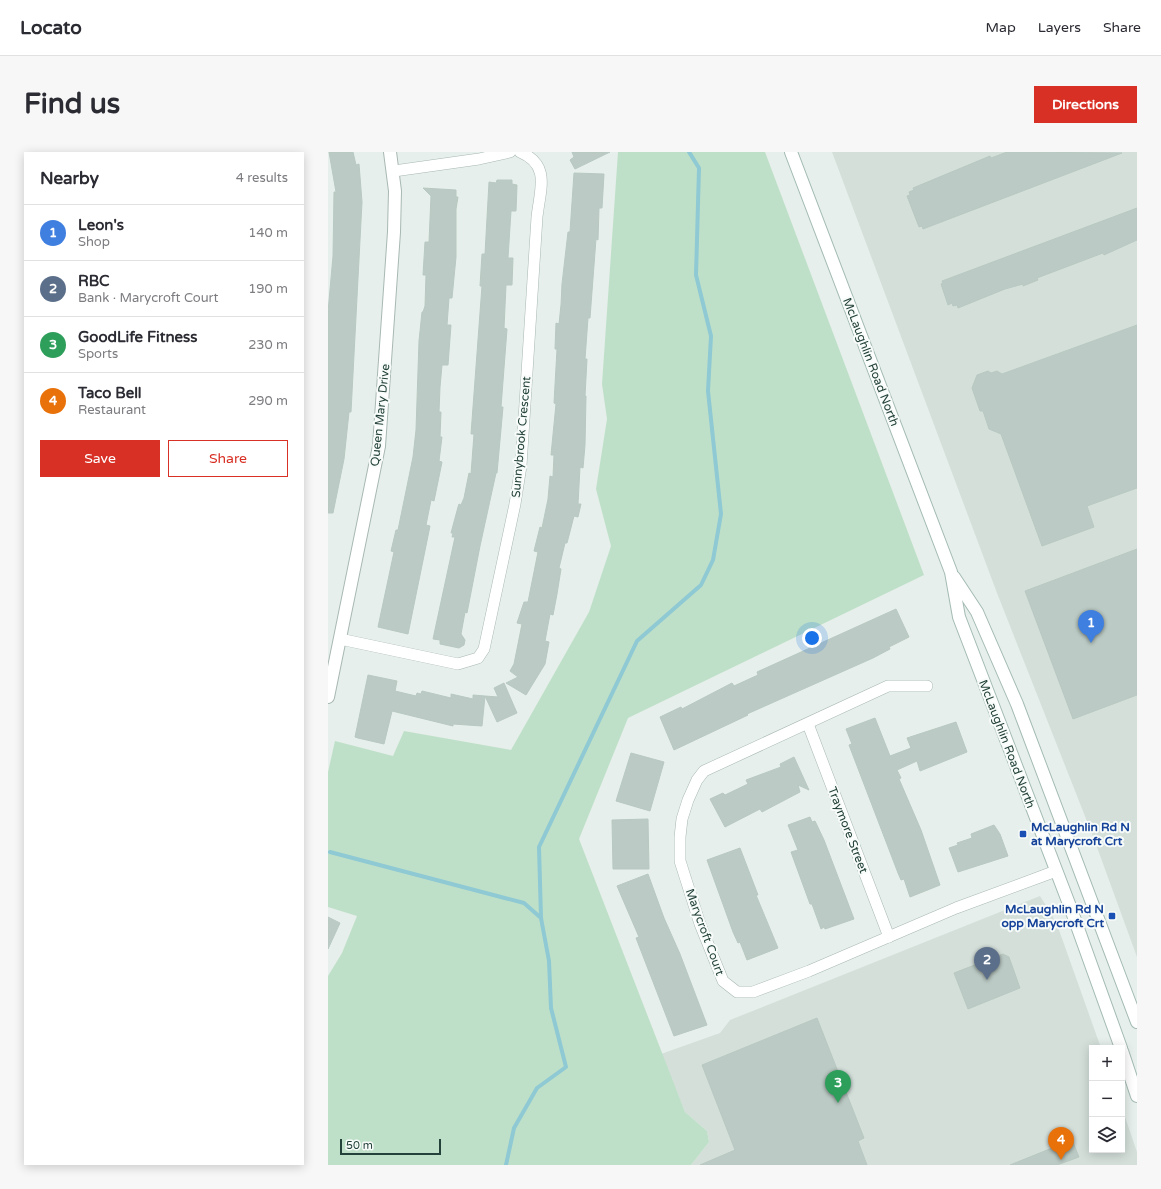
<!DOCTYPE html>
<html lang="en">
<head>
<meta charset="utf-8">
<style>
  body { margin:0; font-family:"Varela Round",sans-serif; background:#f7f7f7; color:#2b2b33 }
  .controls { position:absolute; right:12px; bottom:12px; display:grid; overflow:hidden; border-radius:0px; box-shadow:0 2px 10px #0003 }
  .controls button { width:36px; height:36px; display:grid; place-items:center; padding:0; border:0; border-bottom:1px solid #e1e1e2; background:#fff; color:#2b2b33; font:20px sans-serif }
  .scale { position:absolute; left:12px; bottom:10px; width:101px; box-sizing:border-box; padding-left:4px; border:2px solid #24423a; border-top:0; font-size:11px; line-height:14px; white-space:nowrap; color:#24423a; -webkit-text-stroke:3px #f7fbf9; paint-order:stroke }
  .you { position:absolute; left:484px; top:486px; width:14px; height:14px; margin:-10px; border:3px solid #fff; border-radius:50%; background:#1a73e8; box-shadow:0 0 0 6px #1a73e833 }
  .badge { display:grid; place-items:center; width:26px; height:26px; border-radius:50%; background:#d93025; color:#fff; font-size:13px; font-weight:700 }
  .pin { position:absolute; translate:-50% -33px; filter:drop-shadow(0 1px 2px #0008) }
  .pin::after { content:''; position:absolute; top:21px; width:14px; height:12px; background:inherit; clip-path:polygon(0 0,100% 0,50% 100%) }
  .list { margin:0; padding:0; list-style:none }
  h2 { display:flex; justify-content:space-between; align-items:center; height:52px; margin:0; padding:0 16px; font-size:17px }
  h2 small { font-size:13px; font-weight:400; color:#7c7c81 }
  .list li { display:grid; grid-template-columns:26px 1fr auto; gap:12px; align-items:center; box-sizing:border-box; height:56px; padding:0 16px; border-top:1px solid #e1e1e2 }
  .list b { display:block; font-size:15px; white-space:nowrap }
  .list p { margin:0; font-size:13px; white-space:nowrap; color:#7c7c81 }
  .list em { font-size:13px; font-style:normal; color:#7c7c81 }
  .actions { display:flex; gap:8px; padding:12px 16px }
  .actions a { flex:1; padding:9px 0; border:1px solid #d93025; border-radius:0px; text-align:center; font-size:14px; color:#d93025 }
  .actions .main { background:#d93025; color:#fff }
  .icon { flex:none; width:22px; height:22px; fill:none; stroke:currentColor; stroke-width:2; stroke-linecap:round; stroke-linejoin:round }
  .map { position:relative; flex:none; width:809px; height:1013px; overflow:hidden; border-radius:0px }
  header { display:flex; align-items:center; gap:24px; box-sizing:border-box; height:56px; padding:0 20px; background:#fff; border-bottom:1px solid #e1e1e2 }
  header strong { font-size:19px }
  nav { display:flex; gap:22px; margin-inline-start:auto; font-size:14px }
  .intro { display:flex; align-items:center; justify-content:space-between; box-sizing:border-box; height:96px; padding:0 24px }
  h1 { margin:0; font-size:28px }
  .button { padding:10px 18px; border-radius:0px; background:#d93025; color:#fff; font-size:14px; font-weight:700 }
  main { display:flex; gap:24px; padding:0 24px }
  aside { flex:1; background:#fff; border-radius:0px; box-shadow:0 2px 10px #0003 }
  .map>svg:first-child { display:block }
</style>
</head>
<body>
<header>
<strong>Locato</strong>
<nav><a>Map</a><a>Layers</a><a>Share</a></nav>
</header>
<div class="intro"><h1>Find us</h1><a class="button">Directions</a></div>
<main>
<aside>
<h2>Nearby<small>4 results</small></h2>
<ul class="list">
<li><span class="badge" style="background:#3f7fe0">1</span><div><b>Leon's</b><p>Shop</p></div><em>140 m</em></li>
<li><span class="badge" style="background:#5c6f8a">2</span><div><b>RBC</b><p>Bank · Marycroft Court</p></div><em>190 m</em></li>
<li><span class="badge" style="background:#2e9e5b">3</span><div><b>GoodLife Fitness</b><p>Sports</p></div><em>230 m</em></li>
<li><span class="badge" style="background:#e8710a">4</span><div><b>Taco Bell</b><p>Restaurant</p></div><em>290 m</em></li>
</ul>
<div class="actions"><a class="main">Save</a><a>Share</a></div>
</aside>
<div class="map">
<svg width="809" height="1013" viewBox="0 0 809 1013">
  <rect width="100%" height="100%" fill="#e6efeb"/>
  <!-- built -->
  <g fill="#d4dfda">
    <path d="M 504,0 L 809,0 L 809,805 L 766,687 L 669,441 Z"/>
    <path d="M 712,744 L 724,763 L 731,778 L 773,896 L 764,896 L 764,998 L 794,998 L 794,956 L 809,1000 L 809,1013 L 363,1013 L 381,990 L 379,979 L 357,960 L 333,902 L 392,881 L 402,868 Z"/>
  </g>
  <!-- green -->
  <path fill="#bfe0c8" d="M 290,0 L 437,0 L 596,423 L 300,566 L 251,687 L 357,960 L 379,979 L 381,990 L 363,1013 L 0,1013 L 0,824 L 14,801 L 29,764 L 0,755 L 0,620 L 7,589 L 65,604 L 76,579 L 183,598 L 261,460 L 283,394 L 268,337 L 279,267 L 274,232 Z"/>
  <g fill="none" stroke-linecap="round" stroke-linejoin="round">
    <!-- stream -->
    <g stroke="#8ec9d4" stroke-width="4">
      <path d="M 2,700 L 196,751 L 213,766 L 221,809 L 223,856 L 238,915 L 209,936 L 186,976 L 178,1013"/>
      <path d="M 213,766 L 211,695 L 309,489 L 373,433 L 385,408 L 393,362 L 380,239 L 383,184 L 368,123 L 371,16 L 361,0"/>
    </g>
  </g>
  <!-- building -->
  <g fill="#bbcac4" stroke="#b8c9c2">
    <path d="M 1,0 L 25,0 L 28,13 L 31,12 L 34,50 L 23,260 L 21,260 L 16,307 L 5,361 L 0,361 L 0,160 L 5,104 L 6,40 L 8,40 Z"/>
    <path d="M 244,0 L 282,0 L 247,17 L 242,8 L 246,5 Z"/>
    <path d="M 679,0 L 794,1 L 595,77 L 594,74 L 591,75 L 579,44 L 582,43 L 581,40 L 586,38 L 585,36 L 662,4 L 663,6 Z"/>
    <path d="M 246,21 L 276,22 L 274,56 L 271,56 L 270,88 L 268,87 L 262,166 L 260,166 L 257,207 L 259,207 L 257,244 L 258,244 L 257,293 L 255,316 L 252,315 L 250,352 L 253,352 L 250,365 L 246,364 L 239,391 L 237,391 L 231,416 L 233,417 L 229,442 L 225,463 L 222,462 L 217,489 L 221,490 L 217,512 L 198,543 L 178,531 L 190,525 L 182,519 L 186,512 L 194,472 L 189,471 L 196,450 L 200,450 L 210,400 L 206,399 L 212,375 L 214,376 L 220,347 L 222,324 L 225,325 L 226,303 L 223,303 L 228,252 L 226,251 L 229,197 L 227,197 L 228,171 L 231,172 L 233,153 L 234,132 L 240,80 L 242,80 Z"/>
    <path d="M 169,28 L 184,28 L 184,32 L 189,33 L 188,59 L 183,59 L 180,106 L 185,106 L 184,133 L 178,133 L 176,176 L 179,177 L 173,255 L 175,255 L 169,321 L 168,321 L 152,394 L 139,461 L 137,460 L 133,482 L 137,488 L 136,493 L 131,496 L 112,492 L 112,488 L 105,487 L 127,385 L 124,385 L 125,381 L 123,381 L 130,355 L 131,352 L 133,353 L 136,346 L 141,321 L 143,322 L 146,282 L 143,282 L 154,134 L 152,134 L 154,102 L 157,102 L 161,30 L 168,31 Z"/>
    <path d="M 95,36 L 128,38 L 128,45 L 130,45 L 128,57 L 128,105 L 124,146 L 121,146 L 119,173 L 123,173 L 120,213 L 114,213 L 112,235 L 111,260 L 113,260 L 112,285 L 114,285 L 111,309 L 114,310 L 106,349 L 103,348 L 98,373 L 102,374 L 80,482 L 50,475 L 66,400 L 63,399 L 68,378 L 70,378 L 85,305 L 88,278 L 91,189 L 94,160 L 95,160 L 97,154 L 98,123 L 95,123 L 97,90 L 101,90 L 103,44 Z"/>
    <path d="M 809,56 L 809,88 L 776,103 L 775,101 L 709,126 L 710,128 L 695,134 L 695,132 L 677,137 L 630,156 L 629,153 L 625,154 L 624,151 L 620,153 L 613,132 L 615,131 L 614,129 Z"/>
    <path d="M 809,173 L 809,336 L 759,354 L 766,375 L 714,394 L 673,282 L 661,277 L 655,259 L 652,259 L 644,236 L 649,223 L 660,219 L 663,221 L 669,219 L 674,222 Z"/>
    <path d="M 809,397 L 809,543 L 745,567 L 697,439 Z"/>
    <path d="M 568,457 L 581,485 L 561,495 L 562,497 L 545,506 L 419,562 L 420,563 L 346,598 L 332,565 L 353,555 L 354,557 L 404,531 L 406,534 L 430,523 L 429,520 Z"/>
    <path d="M 40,523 L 69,529 L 67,539 L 88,544 L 89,541 L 93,542 L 94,539 L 123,546 L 123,542 L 145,547 L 145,543 L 157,544 L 154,574 L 125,572 L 125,574 L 64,559 L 56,592 L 30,586 L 27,585 Z"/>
    <path d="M 176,531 L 189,561 L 169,570 L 157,544 L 170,545 L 166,536 Z"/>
    <path d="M 547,566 L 562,604 L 583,596 L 579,586 L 628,570 L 639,600 L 592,619 L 589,609 L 569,618 L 573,626 L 571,627 L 593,678 L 612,733 L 582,745 L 576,727 L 573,728 L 570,721 L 521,593 L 524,592 L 518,577 Z"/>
    <path d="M 303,601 L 336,610 L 322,659 L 288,649 Z"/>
    <path d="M 466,605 L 481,638 L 470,633 L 472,640 L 434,660 L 432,657 L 397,675 L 382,647 L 395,641 L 397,643 L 420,632 L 418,628 L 453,615 L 452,612 Z"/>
    <path d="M 482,665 L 484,670 L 487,669 L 496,688 L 526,767 L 497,777 L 496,775 L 493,777 L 484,752 L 482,752 L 463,700 L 470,698 L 460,673 Z"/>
    <path d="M 320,667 L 321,717 L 285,717 L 284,668 Z"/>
    <path d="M 666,673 L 672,682 L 680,704 L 630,720 L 621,696 L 630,693 L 629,691 L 644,686 L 643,682 Z"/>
    <path d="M 412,696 L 430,743 L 428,743 L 450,796 L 419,808 L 412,790 L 410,791 L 405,780 L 379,708 Z"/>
    <path d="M 320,722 L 336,766 L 352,802 L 379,873 L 346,884 L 308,786 L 311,785 L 289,734 Z"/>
    <path d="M 0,765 L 12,771 L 0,797 Z"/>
    <path d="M 675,802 L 681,805 L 692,836 L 640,857 L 626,821 Z"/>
    <path d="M 489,866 L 536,986 L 530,989 L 539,1013 L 372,1013 L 407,998 L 374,913 Z"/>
    <path d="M 744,988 L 751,1005 L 729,1013 L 682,1013 Z"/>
  </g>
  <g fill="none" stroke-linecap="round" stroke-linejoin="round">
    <defs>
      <g id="minor">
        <path d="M 66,19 L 151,7 L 182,0"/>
        <path d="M 12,487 L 130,512 L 150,506 L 156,497 L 187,352 L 193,314 L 209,65 C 212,37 223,13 192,0"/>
        <path d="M 599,534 L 560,534 L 376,619 L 369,628 L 360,648 L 354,667 L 352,685 L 352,709 L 372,772 L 395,829 L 409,840 L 425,840 L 481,819 L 628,756 L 728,719"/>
        <path d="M 480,572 L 561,785"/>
      </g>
      <path id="tertiary" d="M 0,545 L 51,294 L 66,80 L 67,39 L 62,0"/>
      <g id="secondary">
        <path d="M 463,0 L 623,420 L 631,465 L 743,757 L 793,896"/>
        <path d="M 626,425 L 649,460 L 689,552 L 809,870"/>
        <path d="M 794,899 L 809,944"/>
      </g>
    </defs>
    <!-- minor casing -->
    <use href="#minor" stroke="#a8b8b2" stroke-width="12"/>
    <!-- tertiary casing -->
    <use href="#tertiary" stroke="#a8b8b2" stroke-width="14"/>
    <!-- secondary casing -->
    <use href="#secondary" stroke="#a4bbb3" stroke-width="14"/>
    <!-- minor -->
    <use href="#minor" stroke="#fff" stroke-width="11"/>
    <!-- tertiary -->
    <use href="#tertiary" stroke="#fff" stroke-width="12"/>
    <!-- secondary -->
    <use href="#secondary" stroke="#fff" stroke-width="12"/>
  </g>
  <!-- markers -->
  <g fill="#1a4fb4" stroke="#f7fbf9" stroke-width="1.5">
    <rect x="691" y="678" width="8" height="8" rx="2"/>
    <rect x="780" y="760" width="8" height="8" rx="2"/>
  </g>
  <g text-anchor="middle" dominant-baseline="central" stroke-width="4" stroke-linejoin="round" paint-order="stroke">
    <!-- street labels -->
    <g font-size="12" fill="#24423a" stroke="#f7fbf9">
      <text transform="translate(543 210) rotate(69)">McLaughlin Road North</text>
      <text transform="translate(52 263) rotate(-84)">Queen Mary Drive</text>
      <text transform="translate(193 285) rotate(-85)">Sunnybrook Crescent</text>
      <text transform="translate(679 592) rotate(69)">McLaughlin Road North</text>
      <text transform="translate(520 678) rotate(69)">Traymore Street</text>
      <text transform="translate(377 780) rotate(70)">Marycroft Court</text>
    </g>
    <!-- transit labels -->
    <g font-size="12" font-weight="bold" fill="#164399" stroke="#f7fbf9" text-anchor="start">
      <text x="703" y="675">McLaughlin Rd N<tspan x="703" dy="14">at Marycroft Crt</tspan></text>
      <text x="776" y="757" text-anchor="end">McLaughlin Rd N<tspan x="776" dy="14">opp Marycroft Crt</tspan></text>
    </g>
  </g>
</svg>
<div class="controls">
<button>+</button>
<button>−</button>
<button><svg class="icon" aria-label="layers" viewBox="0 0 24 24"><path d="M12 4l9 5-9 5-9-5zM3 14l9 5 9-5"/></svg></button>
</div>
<div class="scale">50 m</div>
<div class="you"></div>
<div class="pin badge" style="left:763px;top:491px;background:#3f7fe0">1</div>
<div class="pin badge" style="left:659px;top:828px;background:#5c6f8a">2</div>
<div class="pin badge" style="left:510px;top:951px;background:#2e9e5b">3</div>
<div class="pin badge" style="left:733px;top:1008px;background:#e8710a">4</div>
</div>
</main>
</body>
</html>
